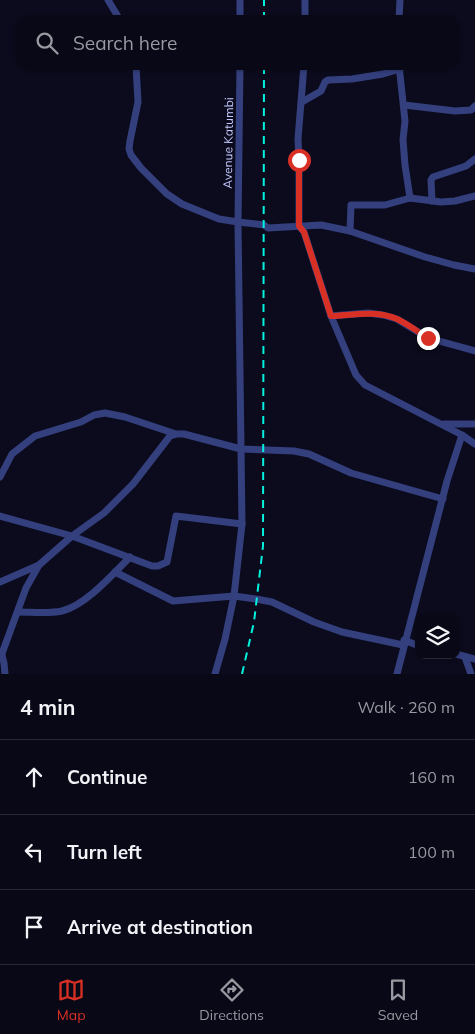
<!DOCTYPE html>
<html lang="en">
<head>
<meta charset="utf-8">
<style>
  body { margin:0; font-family:Mulish,sans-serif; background:#11111f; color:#f1f3f6 }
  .controls { position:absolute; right:15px; bottom:15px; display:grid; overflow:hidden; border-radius:10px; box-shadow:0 1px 4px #0004 }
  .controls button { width:45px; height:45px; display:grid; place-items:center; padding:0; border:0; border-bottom:1px solid #292935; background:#080816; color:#f1f3f6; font:25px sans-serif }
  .stop { position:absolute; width:15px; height:15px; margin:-11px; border:4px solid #d93025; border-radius:50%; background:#fff }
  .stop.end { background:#d93025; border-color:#fff; box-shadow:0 1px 5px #0008 }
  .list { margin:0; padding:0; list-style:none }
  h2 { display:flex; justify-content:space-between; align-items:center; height:65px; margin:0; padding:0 20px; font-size:21px }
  h2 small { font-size:16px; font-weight:400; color:#989aa1 }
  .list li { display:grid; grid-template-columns:32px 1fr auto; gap:15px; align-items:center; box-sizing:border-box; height:75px; padding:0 20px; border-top:1px solid #292935 }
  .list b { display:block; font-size:19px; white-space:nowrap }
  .list em { font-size:16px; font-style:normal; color:#989aa1 }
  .icon { flex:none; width:28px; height:28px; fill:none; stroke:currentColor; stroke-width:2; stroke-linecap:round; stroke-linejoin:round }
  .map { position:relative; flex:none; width:475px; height:674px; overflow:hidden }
  .search { position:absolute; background:#080816; box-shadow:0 1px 4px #0004; left:15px; right:15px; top:15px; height:55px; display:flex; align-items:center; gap:12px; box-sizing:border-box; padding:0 18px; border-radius:15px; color:#989aa1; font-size:19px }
  .sheet { height:290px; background:#080816 }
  nav { display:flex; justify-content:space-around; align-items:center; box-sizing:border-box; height:70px; border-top:1px solid #292935; background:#080816; font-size:14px; color:#989aa1 }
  nav a { display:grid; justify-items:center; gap:2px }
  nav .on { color:#d93025 }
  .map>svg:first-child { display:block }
</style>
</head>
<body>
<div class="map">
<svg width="475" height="674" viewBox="0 0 475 674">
  <rect width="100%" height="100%" fill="#0b0b1d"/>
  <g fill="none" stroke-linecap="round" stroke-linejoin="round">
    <!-- minor -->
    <g stroke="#343f7e" stroke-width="7">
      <path d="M 108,0 L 120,20"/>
      <path d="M 305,0 L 305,20"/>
      <path d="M 240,20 L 240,0"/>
      <path d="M 399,20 L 400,0"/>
      <path d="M 136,65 L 138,102 L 130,141 L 129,149 L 131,155 L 141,168 L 167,194 L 182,204 L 219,219 L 238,222 L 242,524 L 234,596 L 225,639 L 215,674"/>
      <path d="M 240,65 L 238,222 L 264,225 L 268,228 L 321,225 L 350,231 L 425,257 L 454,265 L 475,269"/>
      <path d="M 304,65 L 298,139 L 299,160 L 299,226 L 304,232 L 331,316 L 356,375 L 365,385 L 462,435 L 475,444"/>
      <path d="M 399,65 L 405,121 L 403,140 L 405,165 L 410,198"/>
      <path d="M 302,102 L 321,91 L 325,82 L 328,80 L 352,79 L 383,74 L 400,69"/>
      <path d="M 404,105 L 455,111 L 471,110 L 475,106"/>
      <path d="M 432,201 L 431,180 L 433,177 L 466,166 L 475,159"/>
      <path d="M 350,231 L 351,205 L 385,205 L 410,198 L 441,202 L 455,201 L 475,196"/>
      <path d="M 331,316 L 368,313 L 383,315 L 397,319 L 428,338 L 475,351"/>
      <path d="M 444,424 L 475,424"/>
      <path d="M 0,477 L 12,454 L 35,436 L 81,422 L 94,415 L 105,413 L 125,417 L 176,434"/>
      <path d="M 0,516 L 72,536 L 152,566 L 158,566 L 167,562 L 176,516 L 242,524"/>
      <path d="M 115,572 L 173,601 L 234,596 L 256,599 L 272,602 L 314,622 L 342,632 L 403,645"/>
      <path d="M 0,582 L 39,565"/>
      <path d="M 18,612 C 32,612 48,614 62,611 C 86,605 112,575 130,557"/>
      <path d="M 404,640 L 419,646"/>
      <path d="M 456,654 L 475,659"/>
      <path d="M 0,655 L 2,655 L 4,663 L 5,674"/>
      <path d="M 465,657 L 471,674"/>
      <path d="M 0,659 L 26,588 L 39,565 L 72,536 L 104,513 L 133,484 L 170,436 L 177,434 L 184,434 L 241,449 L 294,451 L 309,454 L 351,473 L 443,499"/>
      <path d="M 397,674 L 447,481 L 462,435"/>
    </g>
    <!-- rail -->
    <g stroke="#00f2de" stroke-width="2" stroke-dasharray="8 6" stroke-linecap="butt">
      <path d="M 264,20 L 264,0"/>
      <path d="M 242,674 L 254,622 L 263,546 L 264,65"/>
    </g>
  </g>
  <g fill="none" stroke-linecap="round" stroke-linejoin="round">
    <!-- route -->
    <path stroke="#d93025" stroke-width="6" d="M 299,160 L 299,226 L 304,232 L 331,316 C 353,315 377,310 397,319 C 408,324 418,332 428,338"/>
  </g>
  <g text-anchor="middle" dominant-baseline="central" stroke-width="5" stroke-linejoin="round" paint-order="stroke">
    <!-- street labels -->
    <g font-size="12" fill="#c7cbff" stroke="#0b0b1d">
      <text transform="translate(228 143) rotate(-89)">Avenue Katumbi</text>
    </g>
  </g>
</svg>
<div class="controls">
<button><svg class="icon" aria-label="layers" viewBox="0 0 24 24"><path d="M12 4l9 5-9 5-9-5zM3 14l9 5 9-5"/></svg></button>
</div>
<div class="stop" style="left:299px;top:160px"></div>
<div class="stop end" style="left:428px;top:338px"></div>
<div class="search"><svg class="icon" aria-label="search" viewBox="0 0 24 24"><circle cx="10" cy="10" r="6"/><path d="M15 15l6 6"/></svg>Search here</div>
</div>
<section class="sheet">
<h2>4 min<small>Walk · 260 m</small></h2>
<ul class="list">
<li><svg class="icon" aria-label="ahead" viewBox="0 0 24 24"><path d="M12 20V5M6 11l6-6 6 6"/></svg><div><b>Continue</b></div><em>160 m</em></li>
<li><svg class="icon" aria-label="left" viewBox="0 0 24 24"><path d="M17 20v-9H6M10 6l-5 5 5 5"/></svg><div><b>Turn left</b></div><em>100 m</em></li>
<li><svg class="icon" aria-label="arrive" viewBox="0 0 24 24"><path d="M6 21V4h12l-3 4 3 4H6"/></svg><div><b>Arrive at destination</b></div></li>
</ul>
</section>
<nav>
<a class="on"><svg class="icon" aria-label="map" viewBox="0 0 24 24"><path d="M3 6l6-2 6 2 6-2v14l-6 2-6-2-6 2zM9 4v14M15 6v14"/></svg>Map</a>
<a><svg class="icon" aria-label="directions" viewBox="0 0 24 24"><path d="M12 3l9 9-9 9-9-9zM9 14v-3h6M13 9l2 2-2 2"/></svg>Directions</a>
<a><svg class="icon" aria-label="saved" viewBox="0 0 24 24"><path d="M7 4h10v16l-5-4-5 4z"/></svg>Saved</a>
</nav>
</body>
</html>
